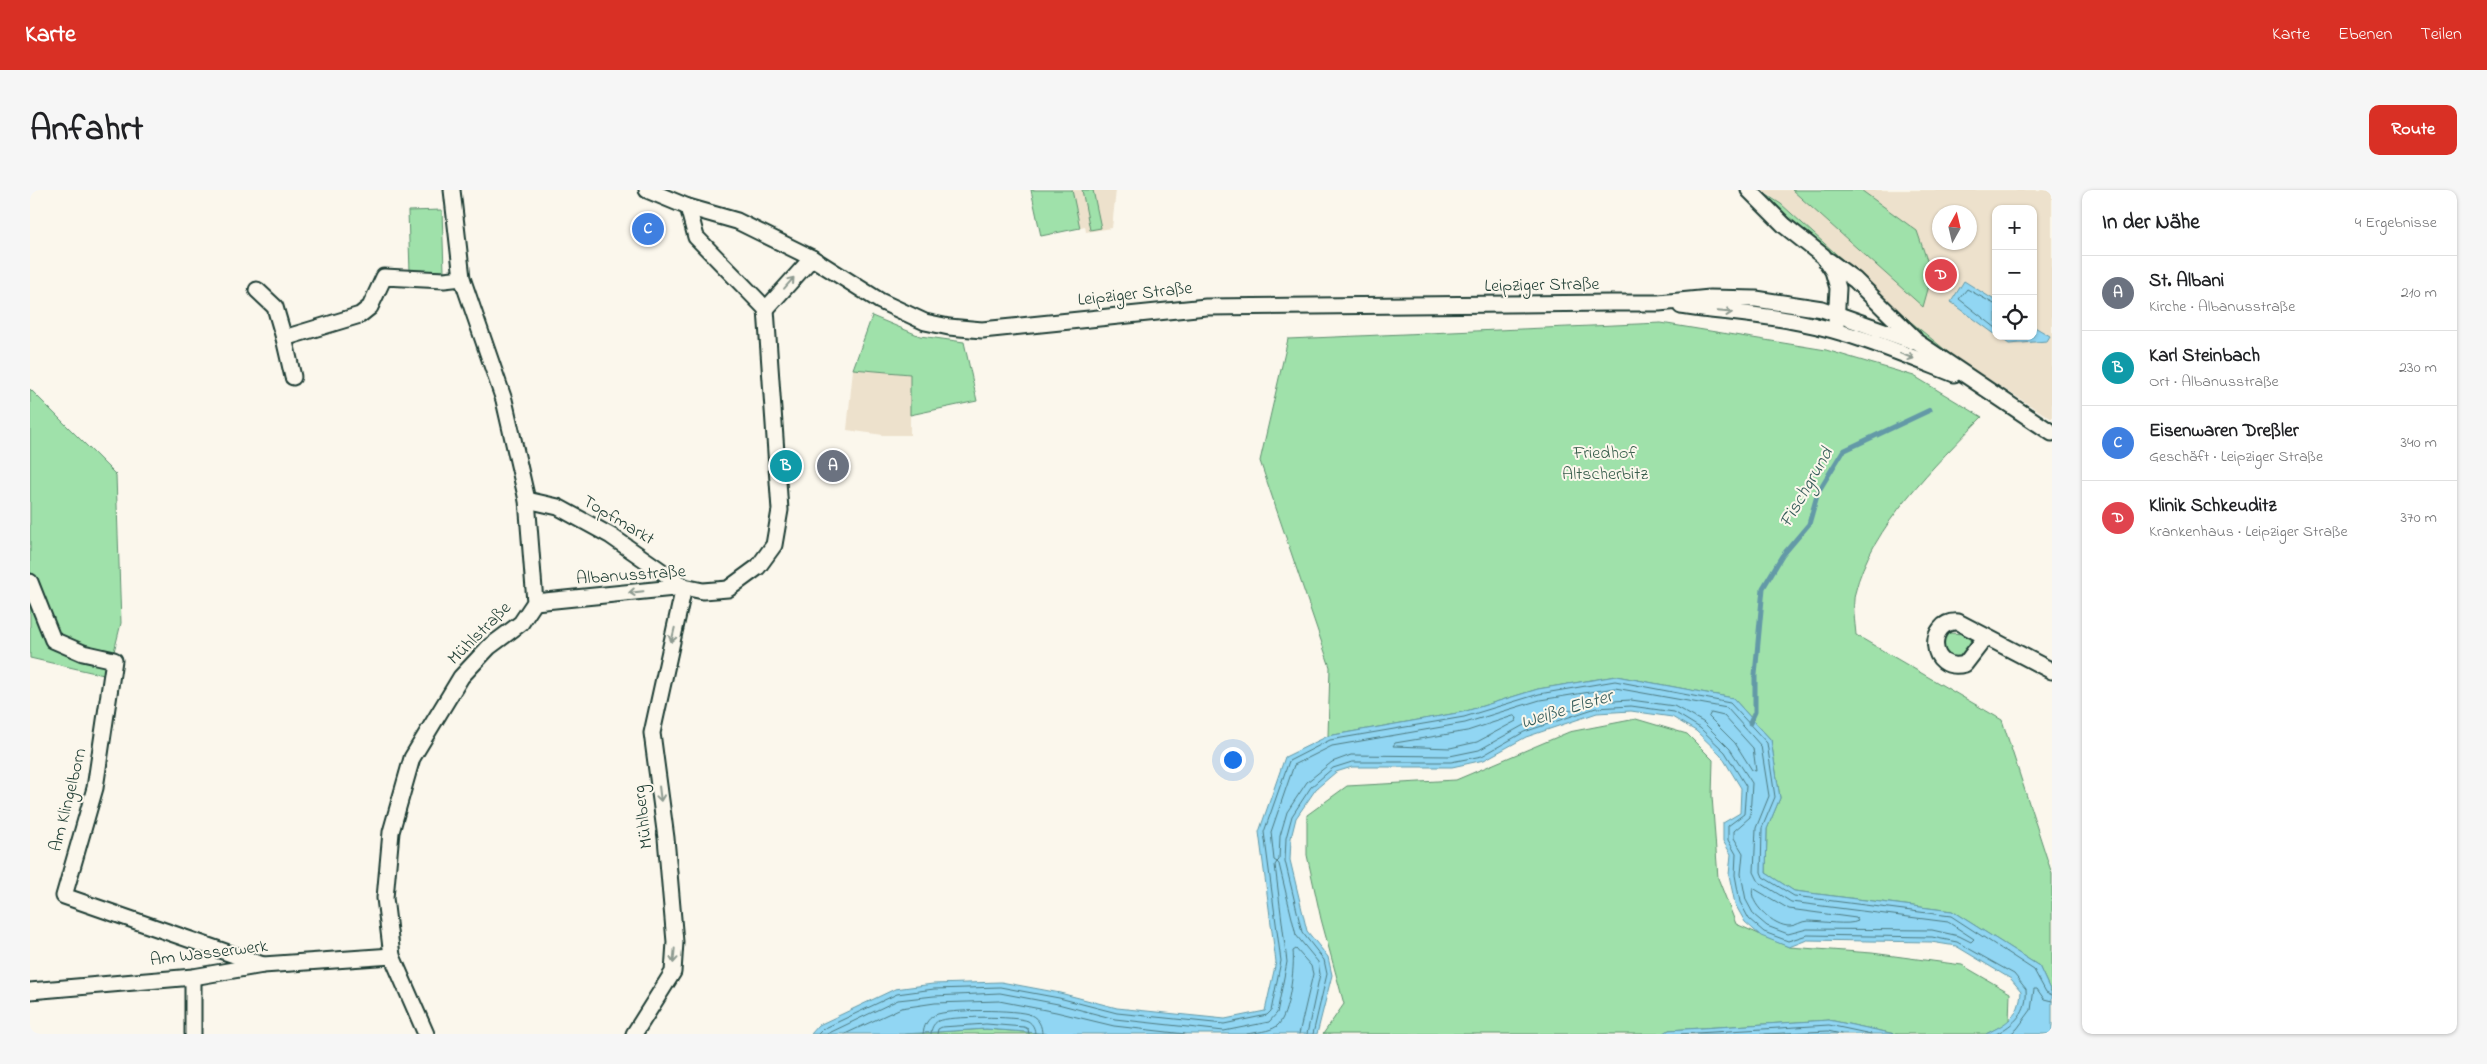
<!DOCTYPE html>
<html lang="de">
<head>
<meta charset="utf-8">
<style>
  body { margin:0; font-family:"Indie Flower",sans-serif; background:#f6f6f6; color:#202124 }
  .controls { position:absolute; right:15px; top:15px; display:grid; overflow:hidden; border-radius:10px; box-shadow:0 1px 4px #0004 }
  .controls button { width:45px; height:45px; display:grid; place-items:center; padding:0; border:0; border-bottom:1px solid #e0e0e0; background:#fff; color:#202124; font:25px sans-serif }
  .compass { position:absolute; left:1902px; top:15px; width:45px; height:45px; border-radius:50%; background:#fff; box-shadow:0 1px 4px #0004; rotate:8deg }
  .you { position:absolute; left:1202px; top:569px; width:18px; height:18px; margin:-12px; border:4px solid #fff; border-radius:50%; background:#1a73e8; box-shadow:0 0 0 8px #1a73e833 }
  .badge { display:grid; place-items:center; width:32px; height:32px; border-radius:50%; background:#d93025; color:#fff; font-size:16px; font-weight:700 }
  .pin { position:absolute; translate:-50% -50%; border:2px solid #fff; box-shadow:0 1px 5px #0006 }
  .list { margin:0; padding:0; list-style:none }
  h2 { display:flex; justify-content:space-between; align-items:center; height:65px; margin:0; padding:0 20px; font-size:21px }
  h2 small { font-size:16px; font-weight:400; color:#757577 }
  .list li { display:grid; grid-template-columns:32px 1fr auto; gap:15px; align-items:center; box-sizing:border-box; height:75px; padding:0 20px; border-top:1px solid #e0e0e0 }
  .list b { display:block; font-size:19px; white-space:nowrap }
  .list p { margin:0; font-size:16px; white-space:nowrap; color:#757577 }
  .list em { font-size:16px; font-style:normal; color:#757577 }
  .icon { flex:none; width:28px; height:28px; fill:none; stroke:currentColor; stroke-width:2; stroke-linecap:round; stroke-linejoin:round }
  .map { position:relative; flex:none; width:2022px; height:844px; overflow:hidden; border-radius:10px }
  header { display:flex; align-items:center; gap:30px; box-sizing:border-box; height:70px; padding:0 25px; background:#d93025; color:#fff }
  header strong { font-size:24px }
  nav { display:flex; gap:28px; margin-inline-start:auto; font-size:18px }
  .intro { display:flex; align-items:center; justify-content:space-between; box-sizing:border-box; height:120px; padding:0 30px }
  h1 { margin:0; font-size:35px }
  .button { padding:12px 22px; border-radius:10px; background:#d93025; color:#fff; font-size:18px; font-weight:700 }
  main { display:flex; gap:30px; padding:0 30px }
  aside { flex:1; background:#fff; border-radius:10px; box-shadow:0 1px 4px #0004 }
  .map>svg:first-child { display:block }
</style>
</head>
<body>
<header>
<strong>Karte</strong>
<nav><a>Karte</a><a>Ebenen</a><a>Teilen</a></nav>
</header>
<div class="intro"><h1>Anfahrt</h1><a class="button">Route</a></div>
<main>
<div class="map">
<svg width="2022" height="844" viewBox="0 0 2022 844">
  <rect width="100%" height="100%" fill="#fbf7ec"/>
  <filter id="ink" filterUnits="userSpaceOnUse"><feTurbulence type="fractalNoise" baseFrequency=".02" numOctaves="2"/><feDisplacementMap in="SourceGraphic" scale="10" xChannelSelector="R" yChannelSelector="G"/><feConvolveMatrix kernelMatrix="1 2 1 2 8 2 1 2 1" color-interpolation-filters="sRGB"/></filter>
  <g filter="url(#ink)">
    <!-- built -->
    <g fill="#ede1cc" fill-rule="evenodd">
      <path d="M 1001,0 L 1086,0 L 1082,38 L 1056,42 L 1055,36 L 1011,46 Z"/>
      <path d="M 1732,0 L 1762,0 L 1815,47 L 1826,0 L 2022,0 L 2022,229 L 1925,168 L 1881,132 L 1751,14 ZM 1966,19 L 2003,19 L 2003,146 L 1966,146 ZM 1910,22 L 1940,22 L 1940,52 L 1910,52 Z"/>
      <path d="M 823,179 L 880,184 L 880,245 L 853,245 L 817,240 Z"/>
    </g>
    <!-- green -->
    <g fill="#9fe1aa" stroke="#5f8f6f">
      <path d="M 1001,0 L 1042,0 L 1050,38 L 1011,46 Z"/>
      <path d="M 1052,0 L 1063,0 L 1071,38 L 1060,40 Z"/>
      <path d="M 1729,0 L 1751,14 L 1881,132 L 1925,168 C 1907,157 1889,147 1874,133 C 1853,114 1834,91 1812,71 C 1785,47 1755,26 1729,0 Z"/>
      <path d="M 1762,0 L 1831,0 L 1887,41 L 1902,85 L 1893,117 Z"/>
      <path d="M 412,20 L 414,81 L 380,82 L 378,21 Z"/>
      <path d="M 842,126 L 890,146 L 934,152 L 947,211 L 880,225 L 880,184 L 823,179 Z"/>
      <path d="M 1631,133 L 1796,160 L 1884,186 L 1952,227 C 1907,273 1840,338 1825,403 C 1822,415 1825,432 1826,445 L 1972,530 L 2022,684 L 2022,804 L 2009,776 L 1922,721 L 1764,701 L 1736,683 L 1737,639 L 1750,608 L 1741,550 L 1703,508 L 1586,486 L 1508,499 L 1433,522 L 1298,546 L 1300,477 L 1230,271 L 1258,149 Z"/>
      <path d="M 0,199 L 86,285 L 91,433 L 78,486 L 0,468 Z"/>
      <path d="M 1919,443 L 1934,444 L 1942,449 L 1934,465 L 1925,471 L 1916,467 L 1911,450 Z"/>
      <path d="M 1606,529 L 1657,544 L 1683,570 L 1682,606 L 1688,688 L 1706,734 L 1759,757 L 1842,763 L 1932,775 L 1980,803 L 1979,832 L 1956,844 L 1865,844 L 1799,830 L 1639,840 L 1633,844 L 1293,844 L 1314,814 L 1291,729 L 1277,665 L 1277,625 L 1317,596 L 1426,590 L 1539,542 Z"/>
      <path d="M 956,839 L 1020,844 L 874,844 Z"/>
    </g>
    <!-- water -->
    <g fill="#91d6f3" stroke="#6399a7">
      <path d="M 1934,91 L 1966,111 L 1966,145 L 1921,112 Z"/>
      <path d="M 2003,136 L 2020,146 L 2017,151 L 1979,154 L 1968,146 L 2003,146 Z"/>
      <path d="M 1586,486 L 1703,508 L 1741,550 L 1750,608 L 1737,639 L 1736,683 L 1764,701 L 1922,721 L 2009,776 L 2022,804 L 2022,844 L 1956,844 C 1977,833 1990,827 1991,801 L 1981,789 L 1926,756 L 1901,752 L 1777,750 L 1759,757 L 1731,746 L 1715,732 L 1705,714 L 1699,685 L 1701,664 L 1693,651 L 1693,633 L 1710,623 L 1711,598 L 1691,565 L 1666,541 L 1642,527 L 1601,521 L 1567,523 L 1496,547 L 1454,570 L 1422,577 L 1322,577 L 1306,582 L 1286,599 L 1266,628 L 1261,648 L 1260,670 L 1277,741 L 1298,767 L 1302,785 L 1287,844 L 1022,844 L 956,839 L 874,844 L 781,844 L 789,835 L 865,799 L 903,794 L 971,792 L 1030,803 L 1087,818 L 1195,829 L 1235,821 L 1246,772 L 1229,642 L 1255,567 L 1298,546 L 1433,522 L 1508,499 Z"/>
      <path d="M 1799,830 L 1865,844 L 1633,844 L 1639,840 Z"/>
    </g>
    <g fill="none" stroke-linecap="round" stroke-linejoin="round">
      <!-- shore -->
      <g stroke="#4d7a80" stroke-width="1">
        <path d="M 1966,115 L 1937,99 L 1929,109 L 1966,138"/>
        <path d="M 1681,523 L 1694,526 L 1723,558 L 1726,581 L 1722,580 L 1705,553 L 1679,527 Z"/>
        <path d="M 1484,526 L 1487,528 L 1486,531 L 1447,552 L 1420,558 L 1363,556 L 1365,553 L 1437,541 Z"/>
        <path d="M 1723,698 L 1759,719 L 1826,728 L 1828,731 C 1819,736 1791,731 1778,731 C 1771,731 1766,736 1760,736 C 1745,737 1717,713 1723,698 Z"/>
        <path d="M 788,844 L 793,839 L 867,804 L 904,799 L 970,797 L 1029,808 L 1087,823 L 1194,834 L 1237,825 L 1241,821 L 1251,771 L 1234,642 L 1259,571 L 1300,550 L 1434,527 L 1509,504 L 1585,491 L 1700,513 L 1737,553 L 1745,607 L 1732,638 L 1731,682 L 1733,687 L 1764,706 L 1921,726 L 2004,780 L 2016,802 L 2022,805"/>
        <path d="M 797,844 L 868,810 L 904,806 L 970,803 L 1028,814 L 1085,829 L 1194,841 L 1239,832 L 1247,823 L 1257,772 L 1245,675 L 1247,672 L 1244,670 L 1241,642 L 1264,575 L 1302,556 L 1435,533 L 1510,510 L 1585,498 L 1697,518 L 1731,556 L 1739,606 L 1726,638 L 1724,682 L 1729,692 L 1761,712 L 1918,732 L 1944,749 L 1941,752 L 1929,746 L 1902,740 L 1777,739 L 1758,744 L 1737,736 L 1724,725 L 1716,710 L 1711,684 L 1713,663 L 1704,648 L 1704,641 L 1720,627 L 1722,593 L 1700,559 L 1673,532 L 1644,516 L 1601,510 L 1566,512 L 1492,536 L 1449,560 L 1420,566 L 1321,565 L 1302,572 L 1277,592 L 1257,622 L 1250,646 L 1249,670 L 1247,672 L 1249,674 L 1266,745 L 1288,772 L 1290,784 L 1277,844"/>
        <path d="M 815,844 L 871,818 L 905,813 L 969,811 L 1026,822 L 1084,836 L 1155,844"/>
        <path d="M 893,844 C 894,836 897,829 905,825 C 917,819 989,819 1001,825 C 1009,829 1012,836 1012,844"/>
        <path d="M 901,844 C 901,839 903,834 908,831 C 919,826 987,826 998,831 C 1003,834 1005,839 1005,844"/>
        <path d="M 907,844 L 908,839 L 912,837 L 956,834 L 994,837 L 998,839 L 999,844"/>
        <path d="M 1217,844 C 1226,842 1239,842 1247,836 C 1259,827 1265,776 1263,761 L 1266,759 L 1281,776 L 1283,784 L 1269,844"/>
        <path d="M 1283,844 L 1297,784 L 1294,770 L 1272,742 L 1255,671 L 1256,648 L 1262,626 L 1281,597 L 1303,578 L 1322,572 L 1421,572 L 1452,566 L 1494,542 L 1566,518 L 1601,516 L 1644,522 L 1670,538 L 1695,562 L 1716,596 L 1714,624 L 1698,636 L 1698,650 L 1706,664 L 1705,685 L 1710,712 L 1719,729 L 1734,742 L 1758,751 L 1777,745 L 1902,747 L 1927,752 L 1984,784 L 1996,799 C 1998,822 1985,834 1966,844"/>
        <path d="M 1650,844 L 1799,835 L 1841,844"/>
        <path d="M 1735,844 L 1798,841 L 1811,844"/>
        <path d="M 1980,844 L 1987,839 L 2001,820 L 2004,799 L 2007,799 L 2014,809 L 2022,811"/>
      </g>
      <!-- stream -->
      <path stroke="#6399a7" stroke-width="5" d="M 1720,533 L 1725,522 L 1725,485 L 1733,398 L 1752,366 L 1779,334 L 1788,302 L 1813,261 L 1900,220"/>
      <defs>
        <g id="minor">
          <path d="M 617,0 L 658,17 L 707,31 L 782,68 L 850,111 L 895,132 L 919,137 L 952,140 L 1176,117 L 1581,113 L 1629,113 L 1680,108 L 1726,109 L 1792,119 L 1888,153 L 2022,243"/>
          <path d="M 1719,0 L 1755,36 L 1793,66 L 1803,81 L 1808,98 L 1806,134"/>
          <path d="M 1799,71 L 1825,90 L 1884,148"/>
          <path d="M 227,100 L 245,117 L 254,148"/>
          <path d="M 1651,116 C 1690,122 1730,124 1768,132 C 1822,142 1873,164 1924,184"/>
          <path d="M 736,119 L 782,68"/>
          <path d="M 263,187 L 254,148 L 330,125 L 340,117 L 354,87 L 414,90 L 432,88"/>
          <path d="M 497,310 L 528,317 L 581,346 L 654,397"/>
          <path d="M 0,392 L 23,450 L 53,463 L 84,470 L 65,598 L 34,706 L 233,775"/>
          <path d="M 505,412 L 654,397 L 673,401 L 698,399 L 728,377 L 744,355 L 750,320 L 736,119 L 666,47 L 658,17"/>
          <path d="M 1955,448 L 1935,474 C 1897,484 1897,429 1928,432 L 2022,481"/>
          <path d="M 0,801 L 163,787 L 233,775 L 362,766"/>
          <path d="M 163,844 L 163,787"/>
          <path d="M 396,844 L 362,766 L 355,708 L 361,642 L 382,568 L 431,487 L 459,457 L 491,433 L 505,412 L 497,310 L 474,210 L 432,88 L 422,0"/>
          <path d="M 604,844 L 643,782 L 645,752 L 636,648 L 622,543 L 654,397"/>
        </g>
      </defs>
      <!-- minor casing -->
      <use href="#minor" stroke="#1f3d34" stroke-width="19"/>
      <!-- minor -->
      <use href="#minor" stroke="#fbf7ec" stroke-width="15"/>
    </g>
    <!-- one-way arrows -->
    <defs><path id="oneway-shaft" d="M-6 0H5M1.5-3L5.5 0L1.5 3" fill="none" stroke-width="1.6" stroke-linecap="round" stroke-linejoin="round" transform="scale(1.25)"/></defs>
    <g stroke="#8d9a90">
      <use href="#oneway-shaft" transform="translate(759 93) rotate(-49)"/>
      <use href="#oneway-shaft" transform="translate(1695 122) rotate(5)"/>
      <use href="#oneway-shaft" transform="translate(1877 166) rotate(21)"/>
      <use href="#oneway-shaft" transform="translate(606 402) rotate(174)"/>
      <use href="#oneway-shaft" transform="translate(643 445) rotate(103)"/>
      <use href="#oneway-shaft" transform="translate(630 604) rotate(83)"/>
      <use href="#oneway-shaft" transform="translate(644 766) rotate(95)"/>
    </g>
  </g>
  <g text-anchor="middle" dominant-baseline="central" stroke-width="4" stroke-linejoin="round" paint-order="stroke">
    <!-- street labels -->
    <g font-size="18" fill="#1f3d34" stroke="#fbf7ec">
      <text transform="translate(1512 96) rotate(-1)">Leipziger Straße</text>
      <text transform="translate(1105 105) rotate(-6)">Leipziger Straße</text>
      <text transform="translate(588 331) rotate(31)">Topfmarkt</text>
      <text transform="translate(601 386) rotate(-4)">Albanusstraße</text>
      <text transform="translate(450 444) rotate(-45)">Mühlstraße</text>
      <text transform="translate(39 610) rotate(-76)">Am Klingelborn</text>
      <text transform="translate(614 627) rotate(-97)">Mühlberg</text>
      <text transform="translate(179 764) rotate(-7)">Am Wasserwerk</text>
    </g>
    <!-- park labels -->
    <g font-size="18" fill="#395e4c" stroke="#fbf7ec">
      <text x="1575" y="264">Friedhof<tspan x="1575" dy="21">Altscherbitz</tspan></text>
    </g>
    <!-- water labels -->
    <g font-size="19" font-style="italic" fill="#365c5a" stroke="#fbf7ec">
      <text transform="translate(1777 298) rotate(-60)">Fischgrund</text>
      <text transform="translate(1537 520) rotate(-17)">Weiße Elster</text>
    </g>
  </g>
</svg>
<div class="controls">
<button>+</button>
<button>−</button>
<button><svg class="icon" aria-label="locate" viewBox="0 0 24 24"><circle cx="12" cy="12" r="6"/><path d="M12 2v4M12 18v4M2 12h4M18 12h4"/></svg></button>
</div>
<svg class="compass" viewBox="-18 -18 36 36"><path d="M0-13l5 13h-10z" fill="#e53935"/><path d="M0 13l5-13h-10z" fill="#757577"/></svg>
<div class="you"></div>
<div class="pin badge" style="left:803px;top:276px;background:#6b7280">A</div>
<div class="pin badge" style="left:756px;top:276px;background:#0f9aa8">B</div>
<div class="pin badge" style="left:618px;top:39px;background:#3f7fe0">C</div>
<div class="pin badge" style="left:1911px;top:85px;background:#e0444e">D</div>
</div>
<aside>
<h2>In der Nähe<small>4 Ergebnisse</small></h2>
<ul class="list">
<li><span class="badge" style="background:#6b7280">A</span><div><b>St. Albani</b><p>Kirche · Albanusstraße</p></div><em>210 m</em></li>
<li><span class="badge" style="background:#0f9aa8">B</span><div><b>Karl Steinbach</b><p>Ort · Albanusstraße</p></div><em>230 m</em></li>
<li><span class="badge" style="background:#3f7fe0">C</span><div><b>Eisenwaren Dreßler</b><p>Geschäft · Leipziger Straße</p></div><em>340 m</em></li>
<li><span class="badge" style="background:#e0444e">D</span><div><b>Klinik Schkeuditz</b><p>Krankenhaus · Leipziger Straße</p></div><em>370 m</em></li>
</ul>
</aside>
</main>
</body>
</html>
